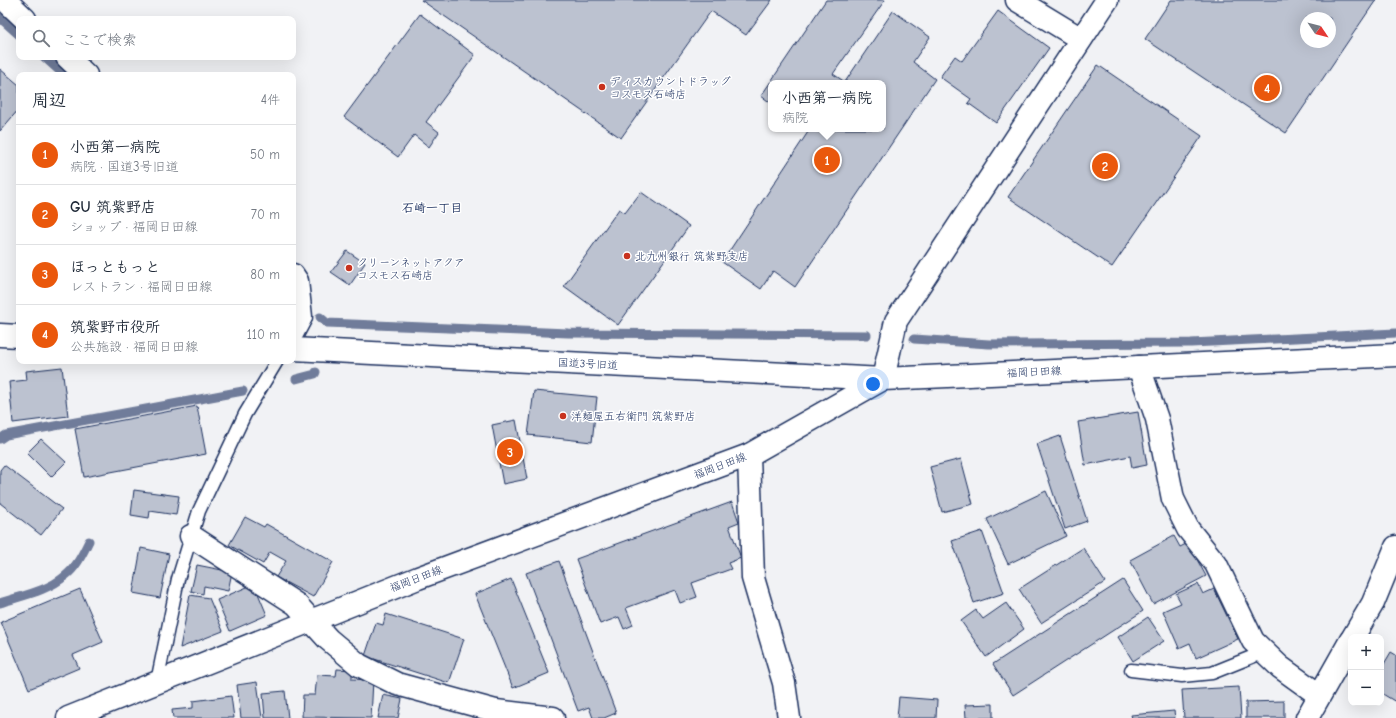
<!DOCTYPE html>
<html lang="ja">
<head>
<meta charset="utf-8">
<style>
  body { margin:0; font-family:"Comic Neue","Klee One",sans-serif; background:#f2f2f3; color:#1f2937 }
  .controls { position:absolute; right:12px; bottom:12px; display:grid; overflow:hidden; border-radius:8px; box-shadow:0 4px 16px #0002 }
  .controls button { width:36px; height:36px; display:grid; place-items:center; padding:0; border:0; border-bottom:1px solid #e0e1e3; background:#fff; color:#1f2937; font:20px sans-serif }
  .compass { position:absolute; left:1300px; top:12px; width:36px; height:36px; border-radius:50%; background:#fff; box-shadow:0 4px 16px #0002; rotate:125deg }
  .you { position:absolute; left:873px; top:384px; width:14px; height:14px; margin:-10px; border:3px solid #fff; border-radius:50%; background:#1a73e8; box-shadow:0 0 0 6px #1a73e833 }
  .badge { display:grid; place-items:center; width:26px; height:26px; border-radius:50%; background:#ea580c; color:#fff; font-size:13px; font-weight:700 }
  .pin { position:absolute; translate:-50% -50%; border:2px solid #fff; box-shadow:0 1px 4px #0006 }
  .popup { position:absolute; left:768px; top:80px; width:118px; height:52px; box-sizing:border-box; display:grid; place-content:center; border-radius:8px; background:#fff; filter:drop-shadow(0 1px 3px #0005); font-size:13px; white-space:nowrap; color:#747a83 }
  .popup b { font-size:15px; color:#1f2937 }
  .popup::after { content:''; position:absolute; left:50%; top:100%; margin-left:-8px; border:8px solid transparent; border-top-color:#fff }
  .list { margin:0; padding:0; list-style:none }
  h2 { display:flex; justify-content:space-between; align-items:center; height:52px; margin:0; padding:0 16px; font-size:17px }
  h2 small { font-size:13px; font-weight:400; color:#747a83 }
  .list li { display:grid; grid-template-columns:26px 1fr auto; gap:12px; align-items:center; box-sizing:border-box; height:60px; padding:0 16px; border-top:1px solid #e0e1e3 }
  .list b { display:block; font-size:15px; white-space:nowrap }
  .list p { margin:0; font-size:13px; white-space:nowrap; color:#747a83 }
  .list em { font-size:13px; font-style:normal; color:#747a83 }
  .icon { flex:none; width:22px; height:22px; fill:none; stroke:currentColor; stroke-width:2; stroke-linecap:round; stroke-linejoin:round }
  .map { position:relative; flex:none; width:1396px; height:718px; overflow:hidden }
  .search { position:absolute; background:#fff; box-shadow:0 4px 16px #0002; left:16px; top:16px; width:280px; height:44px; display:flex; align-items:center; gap:10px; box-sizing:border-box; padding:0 14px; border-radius:8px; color:#747a83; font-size:15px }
  .panel { position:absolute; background:#fff; box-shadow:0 4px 16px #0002; left:16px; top:72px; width:280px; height:292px; border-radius:8px }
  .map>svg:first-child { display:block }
</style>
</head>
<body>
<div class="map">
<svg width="1396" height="718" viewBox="0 0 1396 718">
  <rect width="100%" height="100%" fill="#f1f2f5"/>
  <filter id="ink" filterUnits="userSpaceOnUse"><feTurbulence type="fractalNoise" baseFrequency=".025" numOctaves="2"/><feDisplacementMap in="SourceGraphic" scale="8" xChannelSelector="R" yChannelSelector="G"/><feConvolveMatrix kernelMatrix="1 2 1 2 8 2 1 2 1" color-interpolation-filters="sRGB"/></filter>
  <g filter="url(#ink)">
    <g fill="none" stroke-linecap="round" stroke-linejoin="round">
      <!-- stream -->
      <g stroke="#707c9a" stroke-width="9">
        <path d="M 0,18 L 19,35"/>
        <path d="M 44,57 L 64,75"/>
        <path d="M 320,317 L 327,323 L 568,333 L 867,335"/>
        <path d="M 914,339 L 989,344 L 1191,343 L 1396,333"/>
        <path d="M 296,379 L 315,374 L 316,372"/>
        <path d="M 0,439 L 6,435 L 243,391"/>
        <path d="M 0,603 C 21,596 48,591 65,576 C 77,567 83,553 89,541"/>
      </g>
    </g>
    <!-- building -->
    <g fill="#bcc2d0" stroke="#1b2f5e" fill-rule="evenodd">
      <path d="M 421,0 L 772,0 L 746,35 L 711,11 L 621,138 Z"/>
      <path d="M 826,0 L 885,0 L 833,74 L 845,82 L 893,11 L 930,37 L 913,62 L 935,79 L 795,287 L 773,271 L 761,289 L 722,262 L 810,129 L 883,129 L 883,83 L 771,83 L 771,103 L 761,96 Z"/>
      <path d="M 1171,0 L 1376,0 L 1286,133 L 1145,39 ZM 1306,18 L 1330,18 L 1330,42 L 1306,42 Z"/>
      <path d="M 998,11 L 1049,48 L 996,123 L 968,103 L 971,99 L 940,77 L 955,56 L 962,61 Z"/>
      <path d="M 420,14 L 475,55 L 426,122 L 439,132 L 429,147 L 414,135 L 398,157 L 344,117 Z"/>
      <path d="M 1098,65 L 1202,136 L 1112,267 L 1008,197 Z"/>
      <path d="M 0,69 L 19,85 L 19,109 L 0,131 Z"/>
      <path d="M 641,192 L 689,226 L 618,325 L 564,286 L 619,209 L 625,213 Z"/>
      <path d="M 347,251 L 365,263 L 350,285 L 331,272 Z"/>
      <path d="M 62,367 L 68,416 L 13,423 L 9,382 L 27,380 L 26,371 Z"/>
      <path d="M 534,391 L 597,397 L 592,442 L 528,435 Z"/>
      <path d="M 197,406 L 206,454 L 84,477 L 75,429 Z"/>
      <path d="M 1138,412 L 1147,465 L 1132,468 L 1130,456 L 1085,465 L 1078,422 Z"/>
      <path d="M 516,420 L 527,479 L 503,484 L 492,425 Z"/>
      <path d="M 1060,436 L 1087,521 L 1065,529 L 1037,444 Z"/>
      <path d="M 41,439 L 66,462 L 51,477 L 27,453 Z"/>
      <path d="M 961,459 L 973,504 L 942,512 L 930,467 Z"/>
      <path d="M 4,465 L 62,509 L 41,535 L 0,503 L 0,470 Z"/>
      <path d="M 134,490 L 179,496 L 176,515 L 150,511 L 149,518 L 131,515 Z"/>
      <path d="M 1046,491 L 1066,536 L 1008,564 L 987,519 Z"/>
      <path d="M 732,502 L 739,522 L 729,526 L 741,558 L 728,563 L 731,569 L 692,583 L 697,597 L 680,603 L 675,590 L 626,608 L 633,625 L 624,629 L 619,617 L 600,624 L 576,559 Z"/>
      <path d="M 245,517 L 264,527 L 266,524 L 333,562 L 313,597 L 276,577 L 286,561 L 270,552 L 263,564 L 229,545 Z"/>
      <path d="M 982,531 L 1004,593 L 974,603 L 952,541 Z"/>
      <path d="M 1174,536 L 1180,547 L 1188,543 L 1206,576 L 1153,604 L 1130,560 Z"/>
      <path d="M 141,548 L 169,554 L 160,598 L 133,593 Z"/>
      <path d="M 1083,548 L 1105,582 L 1041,623 L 1019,589 Z"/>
      <path d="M 559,561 L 616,713 L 604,718 L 593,718 L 589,707 L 578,711 L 526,573 Z"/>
      <path d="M 197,565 L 232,572 L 228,591 L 204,586 L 203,594 L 191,591 Z"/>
      <path d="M 511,579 L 549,673 L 513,688 L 475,594 Z"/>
      <path d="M 1123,580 L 1143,611 L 1013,695 L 993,664 Z"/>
      <path d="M 254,584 L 267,615 L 230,631 L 217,600 Z"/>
      <path d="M 1198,584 L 1203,594 L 1214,589 L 1238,639 L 1196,658 L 1190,643 L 1179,648 L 1163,611 L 1181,603 L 1176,594 Z"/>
      <path d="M 80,589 L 103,642 L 73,655 L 79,668 L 29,689 L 1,622 Z"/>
      <path d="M 190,595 L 209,598 L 223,631 L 180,648 Z"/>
      <path d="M 1006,603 L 1024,629 L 986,657 L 961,621 L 976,610 L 983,619 Z"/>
      <path d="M 386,614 L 464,639 L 449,683 L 365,656 L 376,623 L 383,625 Z"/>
      <path d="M 1148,617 L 1164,641 L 1133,661 L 1118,637 Z"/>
      <path d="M 1391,652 L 1396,655 L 1396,702 L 1381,693 L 1381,669 Z"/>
      <path d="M 337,669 L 352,670 L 352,679 L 373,680 L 371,718 L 302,717 L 303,695 L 315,695 L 317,675 L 336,676 Z"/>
      <path d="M 257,682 L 262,718 L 241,718 L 237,685 Z"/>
      <path d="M 1239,687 L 1241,718 L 1184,718 L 1182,690 Z"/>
      <path d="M 285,691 L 288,718 L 265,718 L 263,693 Z"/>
      <path d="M 383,695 L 402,699 L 398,718 L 378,718 Z"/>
      <path d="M 231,696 L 234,718 L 173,718 L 172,710 L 193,708 L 193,701 Z"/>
      <path d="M 899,697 L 937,700 L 936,718 L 897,718 Z"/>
      <path d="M 1284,701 L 1284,718 L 1246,718 L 1246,702 Z"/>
      <path d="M 993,704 L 993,718 L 966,718 L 965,705 Z"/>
      <path d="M 1174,711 L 1175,718 L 1132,718 L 1131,715 Z"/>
    </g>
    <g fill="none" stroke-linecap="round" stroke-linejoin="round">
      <defs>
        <g id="lane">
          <path d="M 1131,670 L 1182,676 L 1212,673 L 1264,652"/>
          <path d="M 157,682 L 178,579 L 199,511 L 245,414 L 277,361"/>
        </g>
        <g id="street">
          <path d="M 5,0 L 25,19"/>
          <path d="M 1017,0 L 1081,39"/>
          <path d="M 67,57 L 86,75"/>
          <path d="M 293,275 L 297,281 L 301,317 L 293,332"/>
          <path d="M 1139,367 L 1157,419 L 1173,499 L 1188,529 L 1216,564 L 1253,641 L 1280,667 L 1319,695"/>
          <path d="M 883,379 L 896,321 L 1107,0"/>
          <path d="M 749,455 L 753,578 L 784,683 L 789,718"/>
          <path d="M 191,536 L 296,604 L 328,639 L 359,665 L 397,684 L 496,711 L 553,718"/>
          <path d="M 1353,637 L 1373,603 L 1396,547"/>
          <path d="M 1307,718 L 1351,640"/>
        </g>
        <g id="secondary">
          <path d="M 0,335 L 19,336"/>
          <path d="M 293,349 L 883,379 L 1396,355"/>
          <path d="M 68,718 L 418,578 L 749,455 L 883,379"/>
        </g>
      </defs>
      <!-- lane casing -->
      <use href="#lane" stroke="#1b2f5e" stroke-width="15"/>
      <!-- street casing -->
      <use href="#street" stroke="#1b2f5e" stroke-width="25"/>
      <!-- secondary casing -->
      <use href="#secondary" stroke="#1b2f5e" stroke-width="25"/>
      <!-- lane -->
      <use href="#lane" stroke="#fff" stroke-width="12"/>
      <!-- street -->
      <use href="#street" stroke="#fff" stroke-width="22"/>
      <!-- secondary -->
      <use href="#secondary" stroke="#fff" stroke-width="22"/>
    </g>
  </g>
  <!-- markers -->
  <g fill="#c8321e" stroke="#fff" stroke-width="1.5">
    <circle cx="602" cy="87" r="4"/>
    <circle cx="627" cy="256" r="4"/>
    <circle cx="349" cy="268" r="4"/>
    <circle cx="563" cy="416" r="4"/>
  </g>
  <g text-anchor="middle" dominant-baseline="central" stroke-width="3" stroke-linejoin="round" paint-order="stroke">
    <!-- poi labels -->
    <g font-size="11" fill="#1b2f5e" stroke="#fff" text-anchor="start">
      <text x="610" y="81">ディスカウントドラッグ<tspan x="610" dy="13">コスモス石崎店</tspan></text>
      <text x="635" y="256">北九州銀行 筑紫野支店</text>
      <text x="357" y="262">クリーンネットアクア<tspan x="357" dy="13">コスモス石崎店</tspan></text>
      <text x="571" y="416">洋麺屋五右衛門 筑紫野店</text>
    </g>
    <!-- street labels -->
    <g font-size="11" fill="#1b2f5e" stroke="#fff">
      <text transform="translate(588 364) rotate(3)">国道3号旧道</text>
      <text transform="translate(1034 372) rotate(-3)">福岡日田線</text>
      <text transform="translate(720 466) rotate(-21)">福岡日田線</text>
      <text transform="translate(416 579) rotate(-21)">福岡日田線</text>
    </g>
    <!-- neighbourhood labels -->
    <g font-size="12" font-weight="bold" fill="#1b2f5e" stroke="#fff">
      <text x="432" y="208">石崎一丁目</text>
    </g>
  </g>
</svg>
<div class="controls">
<button>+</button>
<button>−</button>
</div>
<svg class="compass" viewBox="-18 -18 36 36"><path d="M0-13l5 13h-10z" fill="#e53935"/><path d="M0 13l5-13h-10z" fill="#747a83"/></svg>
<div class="you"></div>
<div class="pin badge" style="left:827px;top:160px">1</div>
<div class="popup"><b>小西第一病院</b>病院</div>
<div class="pin badge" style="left:1105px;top:166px">2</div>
<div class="pin badge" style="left:510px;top:452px">3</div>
<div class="pin badge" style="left:1267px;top:88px">4</div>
<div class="search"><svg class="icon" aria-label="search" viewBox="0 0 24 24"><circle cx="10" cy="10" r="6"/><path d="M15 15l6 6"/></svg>ここで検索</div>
<section class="panel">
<h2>周辺<small>4件</small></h2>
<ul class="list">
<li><span class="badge">1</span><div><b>小西第一病院</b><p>病院 · 国道3号旧道</p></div><em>50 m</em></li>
<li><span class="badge">2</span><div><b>GU 筑紫野店</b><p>ショップ · 福岡日田線</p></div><em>70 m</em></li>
<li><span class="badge">3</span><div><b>ほっともっと</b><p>レストラン · 福岡日田線</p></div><em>80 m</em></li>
<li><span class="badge">4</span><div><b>筑紫野市役所</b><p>公共施設 · 福岡日田線</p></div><em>110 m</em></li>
</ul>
</section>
</div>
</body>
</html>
